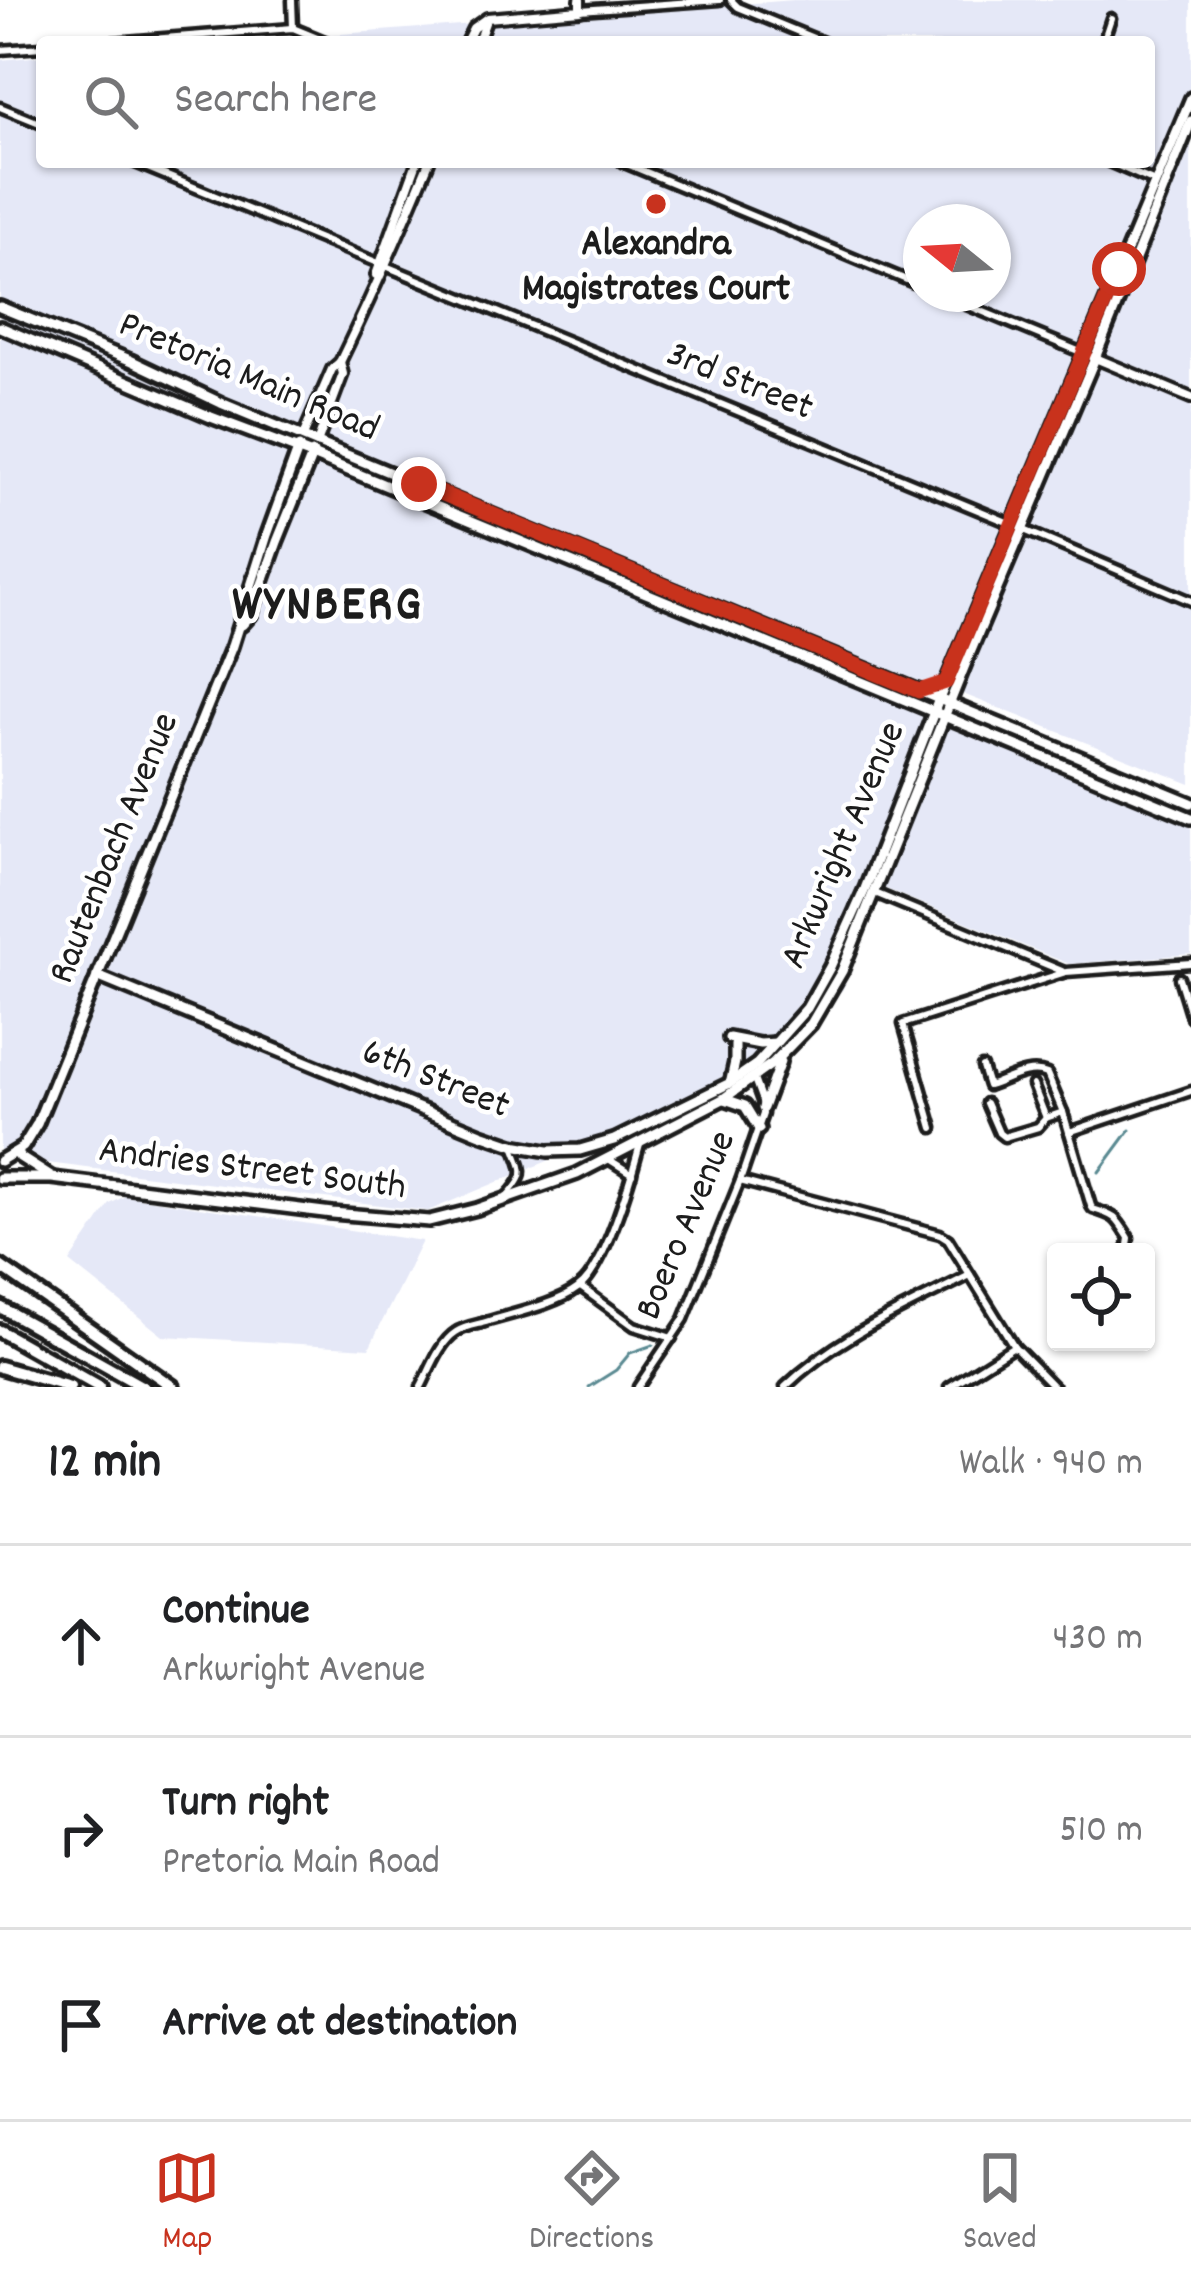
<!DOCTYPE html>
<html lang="en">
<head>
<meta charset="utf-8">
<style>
  body { margin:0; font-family:Dekko,sans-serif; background:#f6f6f6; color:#202124 }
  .controls { position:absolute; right:36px; bottom:36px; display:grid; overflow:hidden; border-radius:12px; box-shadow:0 3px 9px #0004 }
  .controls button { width:108px; height:108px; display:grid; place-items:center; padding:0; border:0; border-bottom:3px solid #e0e0e0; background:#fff; color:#202124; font:60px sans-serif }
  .compass { position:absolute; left:903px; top:204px; width:108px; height:108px; border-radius:50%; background:#fff; box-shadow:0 3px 9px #0004; rotate:288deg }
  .stop { position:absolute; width:36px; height:36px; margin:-27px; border:9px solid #c8321e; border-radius:50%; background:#fff }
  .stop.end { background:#c8321e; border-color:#fff; box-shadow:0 3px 12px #0008 }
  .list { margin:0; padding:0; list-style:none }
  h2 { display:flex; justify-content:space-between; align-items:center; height:156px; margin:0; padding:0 48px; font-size:51px }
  h2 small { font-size:39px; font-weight:400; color:#757577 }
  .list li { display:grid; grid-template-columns:78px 1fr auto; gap:36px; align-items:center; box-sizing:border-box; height:192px; padding:0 48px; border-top:3px solid #e0e0e0 }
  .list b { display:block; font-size:45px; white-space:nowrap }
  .list p { margin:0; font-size:39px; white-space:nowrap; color:#757577 }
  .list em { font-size:39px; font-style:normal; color:#757577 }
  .icon { flex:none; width:66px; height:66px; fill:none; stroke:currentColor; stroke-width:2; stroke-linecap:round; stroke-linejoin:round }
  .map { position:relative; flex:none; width:1191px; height:1387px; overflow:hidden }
  .search { position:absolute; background:#fff; box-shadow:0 3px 9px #0004; left:36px; right:36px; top:36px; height:132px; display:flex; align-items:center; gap:30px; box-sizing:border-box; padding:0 42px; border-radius:12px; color:#757577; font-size:45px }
  .sheet { height:732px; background:#fff }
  nav { display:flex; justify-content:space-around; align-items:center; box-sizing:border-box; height:168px; border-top:3px solid #e0e0e0; background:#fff; font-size:33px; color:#757577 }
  nav a { display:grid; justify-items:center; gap:6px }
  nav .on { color:#c8321e }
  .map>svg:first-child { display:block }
</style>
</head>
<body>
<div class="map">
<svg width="1191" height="1387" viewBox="0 0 1191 1387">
  <rect width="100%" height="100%" fill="#fff"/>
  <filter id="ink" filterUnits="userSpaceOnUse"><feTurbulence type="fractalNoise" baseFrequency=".00833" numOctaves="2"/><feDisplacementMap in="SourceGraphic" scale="24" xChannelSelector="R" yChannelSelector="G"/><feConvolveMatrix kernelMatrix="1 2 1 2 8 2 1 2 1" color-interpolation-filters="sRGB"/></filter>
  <g filter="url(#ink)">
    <!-- built -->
    <g fill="#e5e8f7" fill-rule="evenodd">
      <path d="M 794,0 L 1191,0 L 1191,784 L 963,694 L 949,726 L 1191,821 L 1191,954 L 1069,964 L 884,888 L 843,989 L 763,1071 L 428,1211 L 0,1157 L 0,60 L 42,56 L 42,162 L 1149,162 L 1149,42 L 234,42 ZM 921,222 L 993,222 L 993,294 L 921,294 Z"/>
      <path d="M 125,1196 L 422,1241 L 369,1348 L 163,1336 L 70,1262 L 110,1204 Z"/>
    </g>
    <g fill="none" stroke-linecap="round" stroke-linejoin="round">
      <!-- stream -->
      <g stroke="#5a8a92" stroke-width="3">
        <path d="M 1099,1172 L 1130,1130"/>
        <path d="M 589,1387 L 616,1370 L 630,1353 L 653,1345"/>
      </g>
      <defs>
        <path id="pedestrian" d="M 506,1197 C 528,1173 523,1173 513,1145"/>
        <g id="minor">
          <path d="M 292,0 L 293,28"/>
          <path d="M 731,0 L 738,7 L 823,42"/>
          <path d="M 580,10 L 720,0"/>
          <path d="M 113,42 L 293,28 L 327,42"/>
          <path d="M 1103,42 L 1111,18"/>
          <path d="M 0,50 L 42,47"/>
          <path d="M 0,107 L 42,124"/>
          <path d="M 133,162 L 1012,524"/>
          <path d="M 622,162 L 921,286"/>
          <path d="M 1109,162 L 1155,182"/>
          <path d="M 940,294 L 1083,353"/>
          <path d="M 1024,530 L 1191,601"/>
          <path d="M 875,893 L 1062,971"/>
          <path d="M 1179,978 L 1191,1017"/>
          <path d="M 982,1067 L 988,1086 C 1007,1080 1028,1066 1047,1074 L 1063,1112 L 1091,1206 L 1093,1209 C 1116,1216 1116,1217 1129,1238 L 1127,1252"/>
          <path d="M 1033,1085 L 1046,1118"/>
          <path d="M 986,1103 L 999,1133 L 1004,1137 L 1038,1127 L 1046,1118 L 1063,1112"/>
          <path d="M 933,1128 L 903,1024 L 1066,972 L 1191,963"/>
          <path d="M 1069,1132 L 1191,1091"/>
          <path d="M 610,1160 L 632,1174"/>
          <path d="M 740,1181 L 940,1234 L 948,1239 L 1014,1346 L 1054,1387"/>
          <path d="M 582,1288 L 634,1326 L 672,1338"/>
          <path d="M 421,1387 C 430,1370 439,1343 456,1332 C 463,1327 474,1325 482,1323 C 510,1314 556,1305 578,1288 C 605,1269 631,1177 640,1144"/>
          <path d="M 638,1387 L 684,1319 L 740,1181 L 763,1114 L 762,1101 L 754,1079"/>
          <path d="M 785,1387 C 838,1336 906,1308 970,1275"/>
          <path d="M 949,1387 L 1014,1346"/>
        </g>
        <g id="tertiary">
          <path d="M 466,42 L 473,28 L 487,18 L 580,10 L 580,0"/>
          <path d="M 478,42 L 486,20"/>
          <path d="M 376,275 L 417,162"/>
          <path d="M 1093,357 L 1191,398"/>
          <path d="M 303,436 L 332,369 L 340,362 C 372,296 401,230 429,162"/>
          <path d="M 317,443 L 343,374 L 340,362"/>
        </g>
        <g id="primary">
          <path d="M 0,307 L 130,360 L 221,403 L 1191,803"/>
          <path d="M 0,327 L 211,417 L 312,455 L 1191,818"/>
          <path d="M 242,625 L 251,615 L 277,542 L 313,453"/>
          <path d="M 97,976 L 481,1134 L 513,1145 L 548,1151 L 580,1150 L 614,1140 L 730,1083 L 757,1064 L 807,1008 L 830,967 L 865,889 L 939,699 L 1191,98"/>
          <path d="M 729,1038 L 760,1044 L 776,1043"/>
          <path d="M 731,1080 L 735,1062 L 735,1045"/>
          <path d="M 725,1099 L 745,1106 L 759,1129"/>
          <path d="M 763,1108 L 780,1062"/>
          <path d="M 15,1154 L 51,1177"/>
          <path d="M 0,1161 L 23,1147 L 37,1124 L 232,646 L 267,535 L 299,447"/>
          <path d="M 0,1178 L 52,1178 L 332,1213 L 429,1221 L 477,1209 L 577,1174 L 723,1099 L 773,1063 L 811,1024 L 842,971 L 967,660 L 1095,358 L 1191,121"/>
        </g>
        <g id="motorway">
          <path d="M 0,1266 L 173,1387"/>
          <path d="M 0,1307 L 143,1387"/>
          <path d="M 0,1331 L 99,1387"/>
          <path d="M 0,1367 L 70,1387"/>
        </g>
      </defs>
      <!-- pedestrian casing -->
      <use href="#pedestrian" stroke="#1c1c1c" stroke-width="14"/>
      <!-- minor casing -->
      <use href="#minor" stroke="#1c1c1c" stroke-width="15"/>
      <!-- tertiary casing -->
      <use href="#tertiary" stroke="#1c1c1c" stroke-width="16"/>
      <!-- primary casing -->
      <use href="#primary" stroke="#1c1c1c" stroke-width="18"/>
      <!-- motorway casing -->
      <use href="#motorway" stroke="#1c1c1c" stroke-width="20"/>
      <!-- pedestrian -->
      <use href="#pedestrian" stroke="#fff" stroke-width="4.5"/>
      <!-- minor -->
      <use href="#minor" stroke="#fff" stroke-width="6"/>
      <!-- tertiary -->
      <use href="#tertiary" stroke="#fff" stroke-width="8"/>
      <!-- primary -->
      <use href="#primary" stroke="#fff" stroke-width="9"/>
      <!-- motorway -->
      <use href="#motorway" stroke="#fff" stroke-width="10"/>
    </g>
  </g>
  <g fill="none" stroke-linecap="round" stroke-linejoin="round" filter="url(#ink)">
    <!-- route -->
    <path stroke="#c8321e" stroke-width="15" d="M 419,484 L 919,691 L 946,682 L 1119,269"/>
  </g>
  <!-- markers -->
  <circle fill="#c8321e" stroke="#fff" stroke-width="4.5" cx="656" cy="204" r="12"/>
  <g text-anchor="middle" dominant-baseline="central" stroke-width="9" stroke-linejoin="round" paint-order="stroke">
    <!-- poi labels -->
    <g font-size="39" font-weight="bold" fill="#1c1c1c" stroke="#fff">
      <text x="656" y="246">Alexandra<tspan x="656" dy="45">Magistrates Court</tspan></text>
    </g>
    <!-- street labels -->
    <g font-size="39" fill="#1c1c1c" stroke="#fff">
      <text transform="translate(248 379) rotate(23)">Pretoria Main Road</text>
      <text transform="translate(739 383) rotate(22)">3rd Street</text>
      <text transform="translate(845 846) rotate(-67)">Arkwright Avenue</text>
      <text transform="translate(116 849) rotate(-68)">Rautenbach Avenue</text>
      <text transform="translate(435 1081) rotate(22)">6th Street</text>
      <text transform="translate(252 1171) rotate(7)">Andries Street South</text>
      <text transform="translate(688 1226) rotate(-67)">Boero Avenue</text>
    </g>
    <!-- district labels -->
    <g font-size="51" font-weight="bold" letter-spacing="3" fill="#1c1c1c" stroke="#fff">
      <text x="328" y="608">WYNBERG</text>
    </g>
  </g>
</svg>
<div class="controls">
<button><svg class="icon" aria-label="locate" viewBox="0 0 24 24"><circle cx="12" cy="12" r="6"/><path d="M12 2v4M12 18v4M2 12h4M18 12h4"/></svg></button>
</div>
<svg class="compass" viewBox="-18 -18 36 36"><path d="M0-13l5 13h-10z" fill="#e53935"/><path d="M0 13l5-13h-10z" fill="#757577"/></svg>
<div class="stop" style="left:1119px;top:269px"></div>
<div class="stop end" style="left:419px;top:484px"></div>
<div class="search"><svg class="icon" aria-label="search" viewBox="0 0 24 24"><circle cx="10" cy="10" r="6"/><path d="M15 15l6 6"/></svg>Search here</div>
</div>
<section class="sheet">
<h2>12 min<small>Walk · 940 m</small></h2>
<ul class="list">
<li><svg class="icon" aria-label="ahead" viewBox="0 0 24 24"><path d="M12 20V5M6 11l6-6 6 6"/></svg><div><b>Continue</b><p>Arkwright Avenue</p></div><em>430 m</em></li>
<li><svg class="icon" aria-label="right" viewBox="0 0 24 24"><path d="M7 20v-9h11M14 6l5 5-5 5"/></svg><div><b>Turn right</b><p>Pretoria Main Road</p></div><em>510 m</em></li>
<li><svg class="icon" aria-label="arrive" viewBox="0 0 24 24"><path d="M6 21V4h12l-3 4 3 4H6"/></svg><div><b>Arrive at destination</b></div></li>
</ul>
</section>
<nav>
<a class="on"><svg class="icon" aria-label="map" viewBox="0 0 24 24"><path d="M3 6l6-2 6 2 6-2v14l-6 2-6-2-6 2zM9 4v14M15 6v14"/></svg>Map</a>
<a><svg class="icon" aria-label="directions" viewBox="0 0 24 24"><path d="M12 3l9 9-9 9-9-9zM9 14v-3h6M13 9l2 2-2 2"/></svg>Directions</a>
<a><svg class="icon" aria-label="saved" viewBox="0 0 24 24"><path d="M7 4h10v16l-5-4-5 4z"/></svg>Saved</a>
</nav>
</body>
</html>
